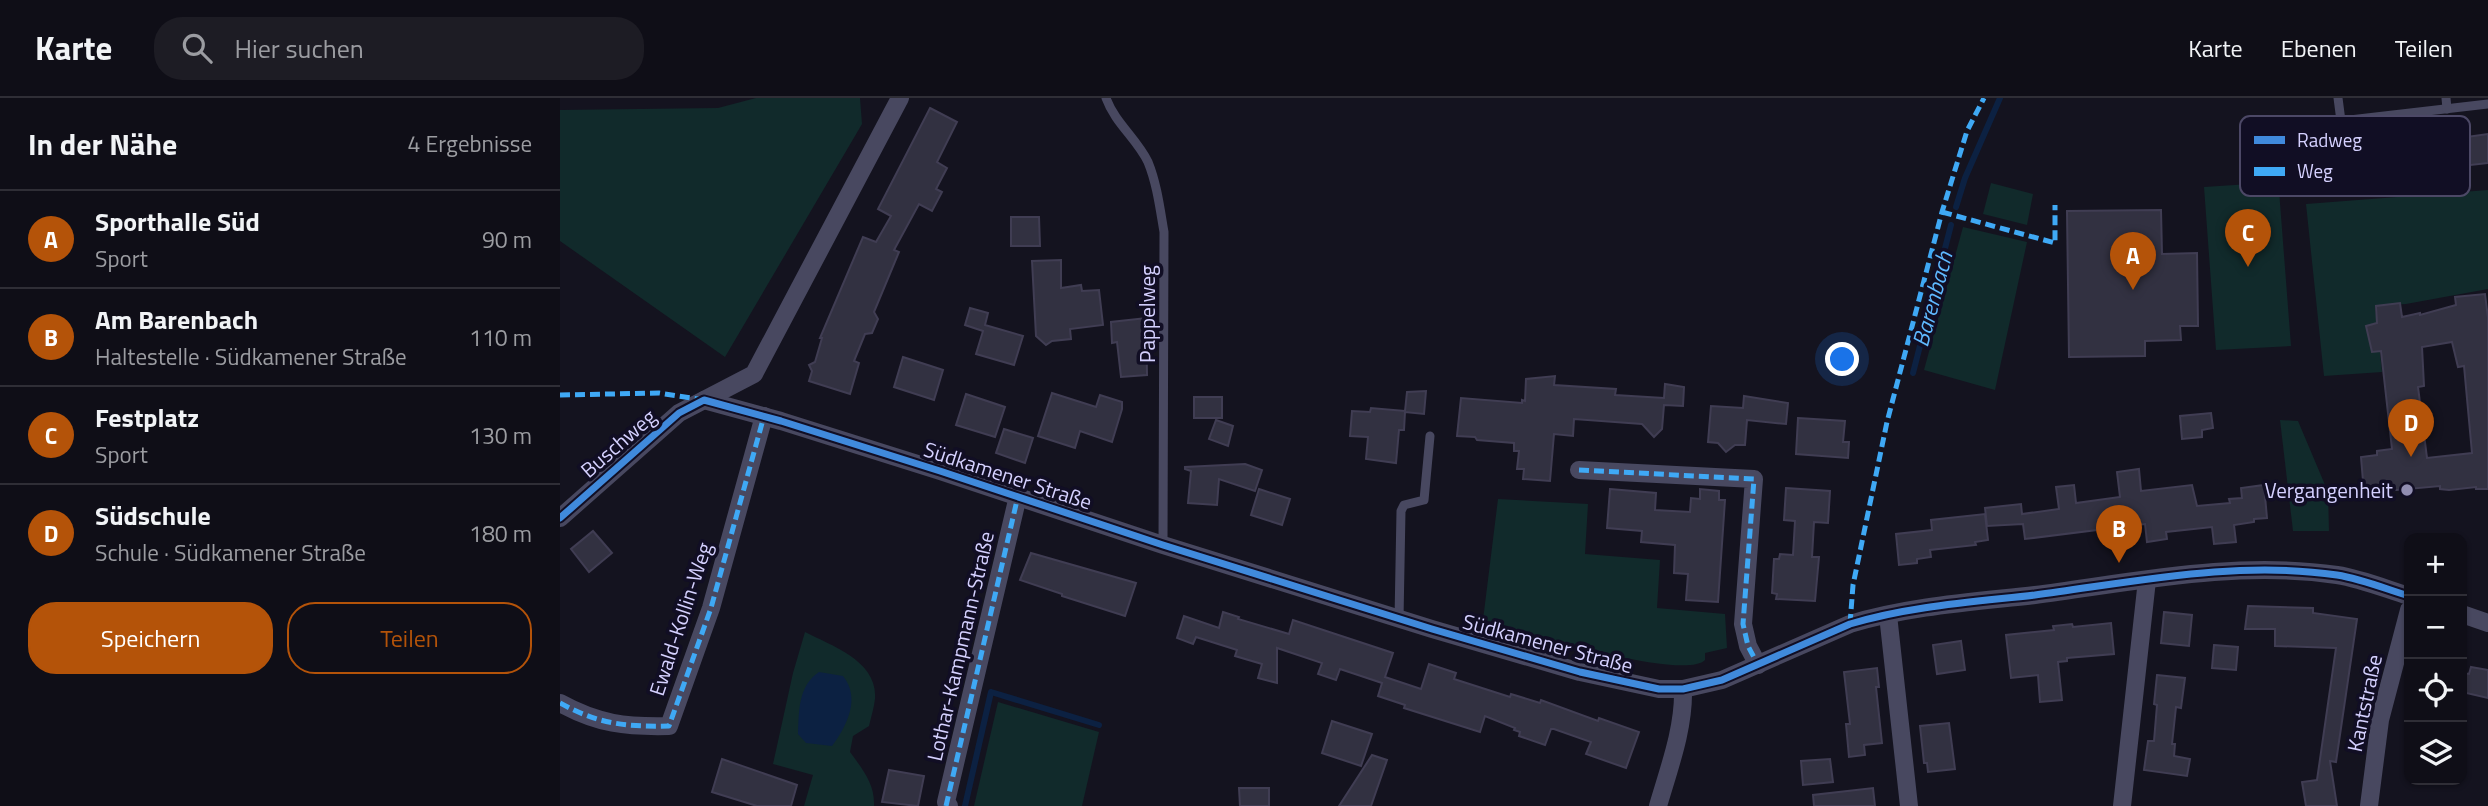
<!DOCTYPE html>
<html lang="de">
<head>
<meta charset="utf-8">
<style>
  body { margin:0; font-family:"Titillium Web",sans-serif; background:#1d1c24; color:#f1f3f6 }
  .controls { position:absolute; right:21px; bottom:21px; display:grid; overflow:hidden; border-radius:14px; box-shadow:0 2px 5px #0004 }
  .controls button { width:63px; height:63px; display:grid; place-items:center; padding:0; border:0; border-bottom:2px solid #2f2e36; background:#0f0e17; color:#f1f3f6; font:35px sans-serif }
  .you { position:absolute; left:1283px; top:262px; width:24px; height:24px; margin:-18px; border:5px solid #fff; border-radius:50%; background:#1a73e8; box-shadow:0 0 0 10px #1a73e833 }
  .badge { display:grid; place-items:center; width:46px; height:46px; border-radius:50%; background:#b45309; color:#fff; font-size:23px; font-weight:700 }
  .pin { position:absolute; translate:-50% -58px; filter:drop-shadow(0 2px 4px #0008) }
  .pin::after { content:''; position:absolute; top:37px; width:24px; height:21px; background:inherit; clip-path:polygon(0 0,100% 0,50% 100%) }
  .list { margin:0; padding:0; list-style:none }
  h2 { display:flex; justify-content:space-between; align-items:center; height:91px; margin:0; padding:0 28px; font-size:30px }
  h2 small { font-size:23px; font-weight:400; color:#9b9ca1 }
  .list li { display:grid; grid-template-columns:46px 1fr auto; gap:21px; align-items:center; box-sizing:border-box; height:98px; padding:0 28px; border-top:2px solid #2f2e36 }
  .list b { display:block; font-size:26px; white-space:nowrap }
  .list p { margin:0; font-size:23px; white-space:nowrap; color:#9b9ca1 }
  .list em { font-size:23px; font-style:normal; color:#9b9ca1 }
  .actions { display:flex; gap:14px; padding:21px 28px }
  .actions a { flex:1; padding:16px 0; border:2px solid #b45309; border-radius:28px; text-align:center; font-size:24px; color:#b45309 }
  .actions .main { background:#b45309; color:#fff }
  .icon { flex:none; width:38px; height:38px; fill:none; stroke:currentColor; stroke-width:2; stroke-linecap:round; stroke-linejoin:round }
  .map { position:relative; flex:none; width:1928px; height:708px; overflow:hidden }
  header { display:flex; align-items:center; gap:42px; box-sizing:border-box; height:98px; padding:0 35px; background:#0f0e17; border-bottom:2px solid #2f2e36 }
  header strong { font-size:33px }
  nav { display:flex; gap:38px; margin-inline-start:auto; font-size:24px }
  .search { width:490px; height:63px; background:#1d1c24; display:flex; align-items:center; gap:18px; box-sizing:border-box; padding:0 24px; border-radius:28px; color:#9b9ca1; font-size:26px }
  main { display:flex }
  aside { flex:1; background:#0f0e17 }
  .map>svg:first-child { display:block }
</style>
</head>
<body>
<header>
<strong>Karte</strong>
<div class="search"><svg class="icon" aria-label="search" viewBox="0 0 24 24"><circle cx="10" cy="10" r="6"/><path d="M15 15l6 6"/></svg>Hier suchen</div>
<nav><a>Karte</a><a>Ebenen</a><a>Teilen</a></nav>
</header>
<main>
<aside>
<h2>In der Nähe<small>4 Ergebnisse</small></h2>
<ul class="list">
<li><span class="badge">A</span><div><b>Sporthalle Süd</b><p>Sport</p></div><em>90 m</em></li>
<li><span class="badge">B</span><div><b>Am Barenbach</b><p>Haltestelle · Südkamener Straße</p></div><em>110 m</em></li>
<li><span class="badge">C</span><div><b>Festplatz</b><p>Sport</p></div><em>130 m</em></li>
<li><span class="badge">D</span><div><b>Südschule</b><p>Schule · Südkamener Straße</p></div><em>180 m</em></li>
</ul>
<div class="actions"><a class="main">Speichern</a><a>Teilen</a></div>
</aside>
<div class="map">
<svg width="1928" height="708" viewBox="0 0 1928 708">
  <rect width="100%" height="100%" fill="#14131f"/>
  <!-- green -->
  <g fill="#112a2b">
    <path d="M 196,0 L 300,0 L 302,26 L 165,259 L 0,143 L 0,12 L 158,10 Z"/>
    <path d="M 1716,53 L 1731,248 L 1656,252 L 1644,89 L 1690,86 L 1688,55 Z"/>
    <path d="M 1431,85 L 1473,96 L 1467,127 L 1423,116 Z"/>
    <path d="M 1928,92 L 1928,191 L 1846,206 L 1815,208 L 1822,274 L 1764,278 L 1746,106 Z"/>
    <path d="M 1403,129 L 1467,144 L 1435,292 L 1364,272 Z"/>
    <path d="M 1720,322 L 1738,323 L 1768,394 L 1769,433 L 1733,433 Z"/>
    <path d="M 938,401 L 1028,406 L 1025,456 L 1100,462 L 1097,510 L 1165,516 L 1167,550 L 1145,555 L 1145,562 C 1124,584 956,532 923,522 Z"/>
    <path d="M 245,534 C 272,548 318,563 315,601 C 314,610 311,619 309,628 L 293,638 L 290,654 C 303,672 315,686 314,708 L 244,708 L 253,677 L 213,666 L 233,575 Z"/>
    <path d="M 438,604 L 539,634 L 522,708 L 414,708 Z"/>
  </g>
  <!-- water -->
  <path fill="#0c2142" d="M 259,574 L 283,578 C 301,600 287,628 272,648 L 246,645 L 238,636 C 239,613 238,588 259,574 Z"/>
  <g fill="none" stroke-linecap="round" stroke-linejoin="round">
    <!-- stream -->
    <g stroke="#0c2142" stroke-width="6">
      <path d="M 1396,109 L 1405,80 L 1440,0"/>
      <path d="M 1353,275 L 1391,127"/>
      <path d="M 405,708 L 431,594 L 539,627"/>
    </g>
  </g>
  <!-- building -->
  <g fill="#323141" stroke="#403d53" stroke-width="2" fill-rule="evenodd">
    <path d="M 370,10 L 397,24 L 377,64 L 387,70 L 376,91 L 382,94 L 372,113 L 359,106 L 334,152 L 339,154 L 314,214 L 318,221 L 312,235 L 305,236 L 294,263 L 299,265 L 290,296 L 249,283 L 252,273 L 249,267 L 255,264 L 262,240 L 260,240 L 303,139 L 316,144 L 331,118 L 318,111 Z"/>
    <path d="M 1928,36 L 1928,65 L 1902,68 L 1899,40 Z"/>
    <path d="M 1601,112 L 1602,156 L 1637,155 L 1638,228 L 1620,228 L 1621,242 L 1585,243 L 1585,258 L 1509,259 L 1507,113 Z"/>
    <path d="M 451,119 L 479,119 L 480,148 L 451,148 Z"/>
    <path d="M 501,162 L 501,190 L 521,187 L 522,193 L 539,192 L 543,227 L 510,231 L 511,241 L 492,243 L 486,247 L 476,238 L 472,163 Z"/>
    <path d="M 1925,196 L 1928,220 L 1928,391 L 1916,391 L 1916,389 L 1889,392 L 1880,391 L 1880,388 L 1804,395 L 1801,359 L 1817,357 L 1817,353 L 1832,351 L 1821,253 L 1812,254 L 1806,228 L 1817,225 L 1816,208 L 1840,205 L 1842,219 L 1860,215 L 1860,217 L 1896,207 L 1895,199 ZM 1892,244 L 1898,269 L 1904,268 L 1912,355 L 1867,360 L 1858,289 L 1864,288 L 1862,249 Z"/>
    <path d="M 410,210 L 428,215 L 425,227 L 463,238 L 454,267 L 416,256 L 423,233 L 405,227 Z"/>
    <path d="M 586,220 L 587,277 L 561,279 L 557,244 L 552,245 L 551,224 Z"/>
    <path d="M 343,259 L 383,272 L 374,302 L 334,289 Z"/>
    <path d="M 995,278 L 994,287 L 1056,291 L 1055,297 L 1104,300 L 1105,286 L 1124,289 L 1123,308 L 1104,307 L 1102,331 L 1094,339 L 1082,326 L 1014,321 L 1013,338 L 994,336 L 990,383 L 963,381 L 964,371 L 957,371 L 959,353 L 954,353 L 954,345 L 917,342 L 915,339 L 897,338 L 901,300 L 962,305 L 962,302 L 965,303 L 966,281 Z"/>
    <path d="M 866,293 L 864,316 L 845,314 L 844,332 L 839,332 L 836,365 L 806,361 L 808,339 L 790,338 L 792,313 L 810,314 L 811,310 L 845,313 L 847,294 Z"/>
    <path d="M 492,295 L 536,309 L 540,297 L 562,304 L 562,311 L 552,344 L 520,333 L 515,350 L 478,338 Z"/>
    <path d="M 406,296 L 445,309 L 435,339 L 396,327 Z"/>
    <path d="M 1184,298 L 1228,305 L 1226,326 L 1187,322 L 1185,347 L 1175,347 L 1166,354 L 1158,345 L 1148,344 L 1151,308 L 1183,310 Z"/>
    <rect x="634" y="299" width="28" height="21"/>
    <path d="M 1651,315 L 1653,330 L 1642,332 L 1642,339 L 1622,341 L 1620,318 Z"/>
    <path d="M 1238,320 L 1285,323 L 1283,344 L 1289,344 L 1288,360 L 1236,356 Z"/>
    <path d="M 656,322 L 673,328 L 668,348 L 649,341 Z"/>
    <path d="M 444,331 L 473,340 L 465,365 L 436,355 Z"/>
    <path d="M 685,366 L 702,372 L 695,393 L 659,381 L 657,407 L 628,405 L 631,373 L 625,371 L 625,369 Z"/>
    <path d="M 1579,371 L 1581,393 L 1632,387 L 1637,408 L 1670,405 L 1669,401 L 1682,400 L 1681,390 L 1704,387 L 1707,420 L 1694,421 L 1694,424 L 1674,427 L 1676,444 L 1654,446 L 1652,429 L 1606,434 L 1607,441 L 1587,444 L 1585,426 L 1465,441 L 1463,426 L 1427,428 L 1425,410 L 1461,406 L 1462,416 L 1499,411 L 1496,389 L 1514,387 L 1516,405 L 1560,399 L 1557,374 Z"/>
    <path d="M 1226,390 L 1270,393 L 1268,425 L 1254,424 L 1252,459 L 1259,459 L 1255,503 L 1216,501 L 1217,496 L 1212,495 L 1214,461 L 1219,461 L 1220,456 L 1233,457 L 1235,423 L 1224,422 Z"/>
    <path d="M 699,391 L 730,401 L 722,427 L 691,417 Z"/>
    <path d="M 1050,391 L 1096,395 L 1095,412 L 1130,414 L 1131,400 L 1140,401 L 1140,391 L 1159,393 L 1159,402 L 1165,402 L 1158,504 L 1126,502 L 1128,476 L 1114,475 L 1115,447 L 1081,444 L 1082,433 L 1047,430 Z"/>
    <path d="M 1425,416 L 1428,442 L 1415,444 L 1416,447 L 1370,452 L 1371,459 L 1357,461 L 1357,465 L 1339,467 L 1336,436 L 1372,432 L 1371,422 Z"/>
    <path d="M 33,433 L 52,455 L 29,474 L 11,451 Z"/>
    <path d="M 471,455 L 576,485 L 565,518 L 502,498 L 502,496 L 460,482 Z"/>
    <path d="M 1688,508 L 1753,510 L 1753,515 L 1797,521 L 1776,664 L 1770,663 L 1777,708 L 1746,708 L 1742,684 L 1757,682 L 1776,550 L 1715,548 L 1715,531 L 1685,531 Z"/>
    <path d="M 663,514 L 679,519 L 678,521 L 729,536 L 733,522 L 833,555 L 825,579 L 861,591 L 869,566 L 896,575 L 894,581 L 950,599 L 951,596 L 980,605 L 981,602 L 1038,623 L 1039,620 L 1079,634 L 1066,670 L 1026,656 L 1031,644 L 994,631 L 991,631 L 985,647 L 959,638 L 960,634 L 954,632 L 955,630 L 925,618 L 920,634 L 844,610 L 845,607 L 818,598 L 822,585 L 780,571 L 776,582 L 758,576 L 762,565 L 717,550 L 717,585 L 698,580 L 702,566 L 675,558 L 677,552 L 636,539 L 633,546 L 617,540 L 624,518 L 659,530 Z"/>
    <path d="M 1604,514 L 1632,517 L 1629,548 L 1601,545 Z"/>
    <path d="M 1551,525 L 1554,556 L 1507,560 L 1507,563 L 1498,564 L 1502,602 L 1480,604 L 1478,577 L 1451,580 L 1446,537 L 1494,532 L 1493,528 L 1512,526 L 1513,529 Z"/>
    <path d="M 1401,543 L 1405,572 L 1377,576 L 1373,547 Z"/>
    <path d="M 1654,547 L 1678,549 L 1676,572 L 1652,570 Z"/>
    <path d="M 1911,569 L 1928,572 L 1928,600 L 1902,594 L 1902,575 L 1909,576 Z"/>
    <path d="M 1317,570 L 1319,589 L 1316,589 L 1322,645 L 1304,647 L 1305,657 L 1289,659 L 1286,626 L 1290,626 L 1284,574 Z"/>
    <path d="M 1597,577 L 1625,580 L 1621,610 L 1616,609 L 1612,646 L 1615,646 L 1614,658 L 1630,661 L 1627,678 L 1584,672 L 1588,643 L 1594,643 L 1597,607 L 1594,606 Z"/>
    <path d="M 772,623 L 812,636 L 801,668 L 762,655 Z"/>
    <path d="M 1389,625 L 1395,671 L 1368,674 L 1367,665 L 1364,665 L 1360,628 Z"/>
    <path d="M 812,657 L 827,662 L 811,708 L 779,708 Z"/>
    <path d="M 162,661 L 237,687 L 231,708 L 197,708 L 152,694 Z"/>
    <path d="M 1270,661 L 1273,684 L 1243,687 L 1241,663 Z"/>
    <path d="M 329,672 L 364,678 L 358,708 L 322,704 Z"/>
    <path d="M 679,690 L 709,690 L 709,708 L 680,708 Z"/>
    <path d="M 1313,690 L 1315,708 L 1254,708 L 1253,697 Z"/>
  </g>
  <g fill="none" stroke-linecap="round" stroke-linejoin="round">
    <!-- lane -->
    <g stroke="#484860" stroke-width="9">
      <path d="M 546,0 C 555,25 577,41 588,64 C 597,86 600,111 604,134 L 603,447"/>
      <path d="M 1778,0 L 1781,23 L 1928,6"/>
      <path d="M 1886,0 L 1887,11"/>
      <path d="M 839,521 L 841,413 L 844,407 L 864,402 L 870,338"/>
    </g>
    <!-- street -->
    <g stroke="#484860" stroke-width="18">
      <path d="M 144,302 L 221,323 L 380,373 L 603,447 L 872,531 L 1020,574 L 1099,591 L 1123,591 L 1162,582 L 1290,526 C 1350,508 1413,504 1475,497 C 1574,484 1677,462 1777,477 C 1802,481 1826,491 1849,498"/>
      <path d="M 1019,372 L 1194,381 L 1183,526 L 1188,548 L 1198,567"/>
      <path d="M 0,420 L 119,315 L 194,276 L 340,0"/>
      <path d="M 1902,516 L 1928,525"/>
      <path d="M 1328,517 L 1349,708"/>
      <path d="M 0,605 C 38,626 66,629 109,628 L 151,510 L 204,318"/>
      <path d="M 389,708 L 386,704 L 458,398"/>
      <path d="M 1098,708 C 1109,670 1124,631 1123,591"/>
      <path d="M 1562,708 L 1587,482"/>
      <path d="M 1809,708 L 1820,622 L 1849,512"/>
    </g>
    <!-- quiet -->
    <g stroke="#3fa9f5" stroke-width="5" stroke-dasharray="10 5" stroke-linecap="butt">
      <path d="M 1382,114 L 1495,145 L 1495,107"/>
      <path d="M 0,297 L 99,295 L 144,302"/>
      <path d="M 1019,372 L 1194,381 L 1183,526 L 1188,548 L 1198,567"/>
      <path d="M 1290,526 L 1293,487 L 1327,324 L 1382,114 L 1407,33 L 1424,0"/>
      <path d="M 0,605 C 38,626 66,629 109,628 L 151,510 L 204,318"/>
      <path d="M 386,708 L 458,398"/>
    </g>
    <defs>
      <path id="cycleway" d="M 0,420 L 119,315 L 144,302 L 221,323 L 380,373 L 603,447 L 872,531 L 1020,574 L 1099,591 L 1123,591 L 1162,582 L 1290,526 C 1350,508 1413,504 1475,497 C 1574,484 1677,462 1777,477 C 1802,481 1826,491 1849,498"/>
    </defs>
    <!-- cycleway casing -->
    <use href="#cycleway" stroke="#110e24" stroke-width="11"/>
    <!-- cycleway -->
    <use href="#cycleway" stroke="#408adc" stroke-width="7"/>
  </g>
  <!-- markers -->
  <circle fill="#918eb1" stroke="#110e24" stroke-width="2.5" cx="1847" cy="392" r="7"/>
  <g text-anchor="middle" dominant-baseline="central" stroke-width="7" stroke-linejoin="round" paint-order="stroke">
    <!-- street labels -->
    <g font-size="21" fill="#d5d1ff" stroke="#110e24">
      <text transform="translate(587 216) rotate(-90)">Pappelweg</text>
      <text transform="translate(58 345) rotate(-41)">Buschweg</text>
      <text transform="translate(448 377) rotate(18)">Südkamener Straße</text>
      <text transform="translate(120 521) rotate(-72)">Ewald-Kollin-Weg</text>
      <text transform="translate(988 545) rotate(15)">Südkamener Straße</text>
      <text transform="translate(400 548) rotate(-77)">Lothar-Kampmann-Straße</text>
      <text transform="translate(1804 605) rotate(-78)">Kantstraße</text>
    </g>
    <!-- poi labels -->
    <g font-size="21" fill="#d5d1ff" stroke="#110e24" text-anchor="end">
      <text x="1833" y="392">Vergangenheit</text>
    </g>
    <!-- water labels -->
    <g font-size="23" font-style="italic" fill="#5fb9ff" stroke="#110e24">
      <text transform="translate(1372 201) rotate(-75)">Barenbach</text>
    </g>
  </g>
  <!-- legend -->
  <rect x="1680" y="18" width="230" height="80" rx="10" fill="#110e24" stroke="#4c4866" stroke-width="2"/>
  <rect x="1694" y="38" width="31" height="8" fill="#408adc"/>
  <rect x="1694" y="69" width="31" height="9" fill="#3fa9f5"/>
  <g font-size="19" fill="#d5d1ff">
    <text x="1737" y="49">Radweg</text>
    <text x="1737" y="80">Weg</text>
  </g>
</svg>
<div class="controls">
<button>+</button>
<button>−</button>
<button><svg class="icon" aria-label="locate" viewBox="0 0 24 24"><circle cx="12" cy="12" r="6"/><path d="M12 2v4M12 18v4M2 12h4M18 12h4"/></svg></button>
<button><svg class="icon" aria-label="layers" viewBox="0 0 24 24"><path d="M12 4l9 5-9 5-9-5zM3 14l9 5 9-5"/></svg></button>
</div>
<div class="you"></div>
<div class="pin badge" style="left:1573px;top:192px">A</div>
<div class="pin badge" style="left:1559px;top:465px">B</div>
<div class="pin badge" style="left:1688px;top:169px">C</div>
<div class="pin badge" style="left:1851px;top:359px">D</div>
</div>
</main>
</body>
</html>
